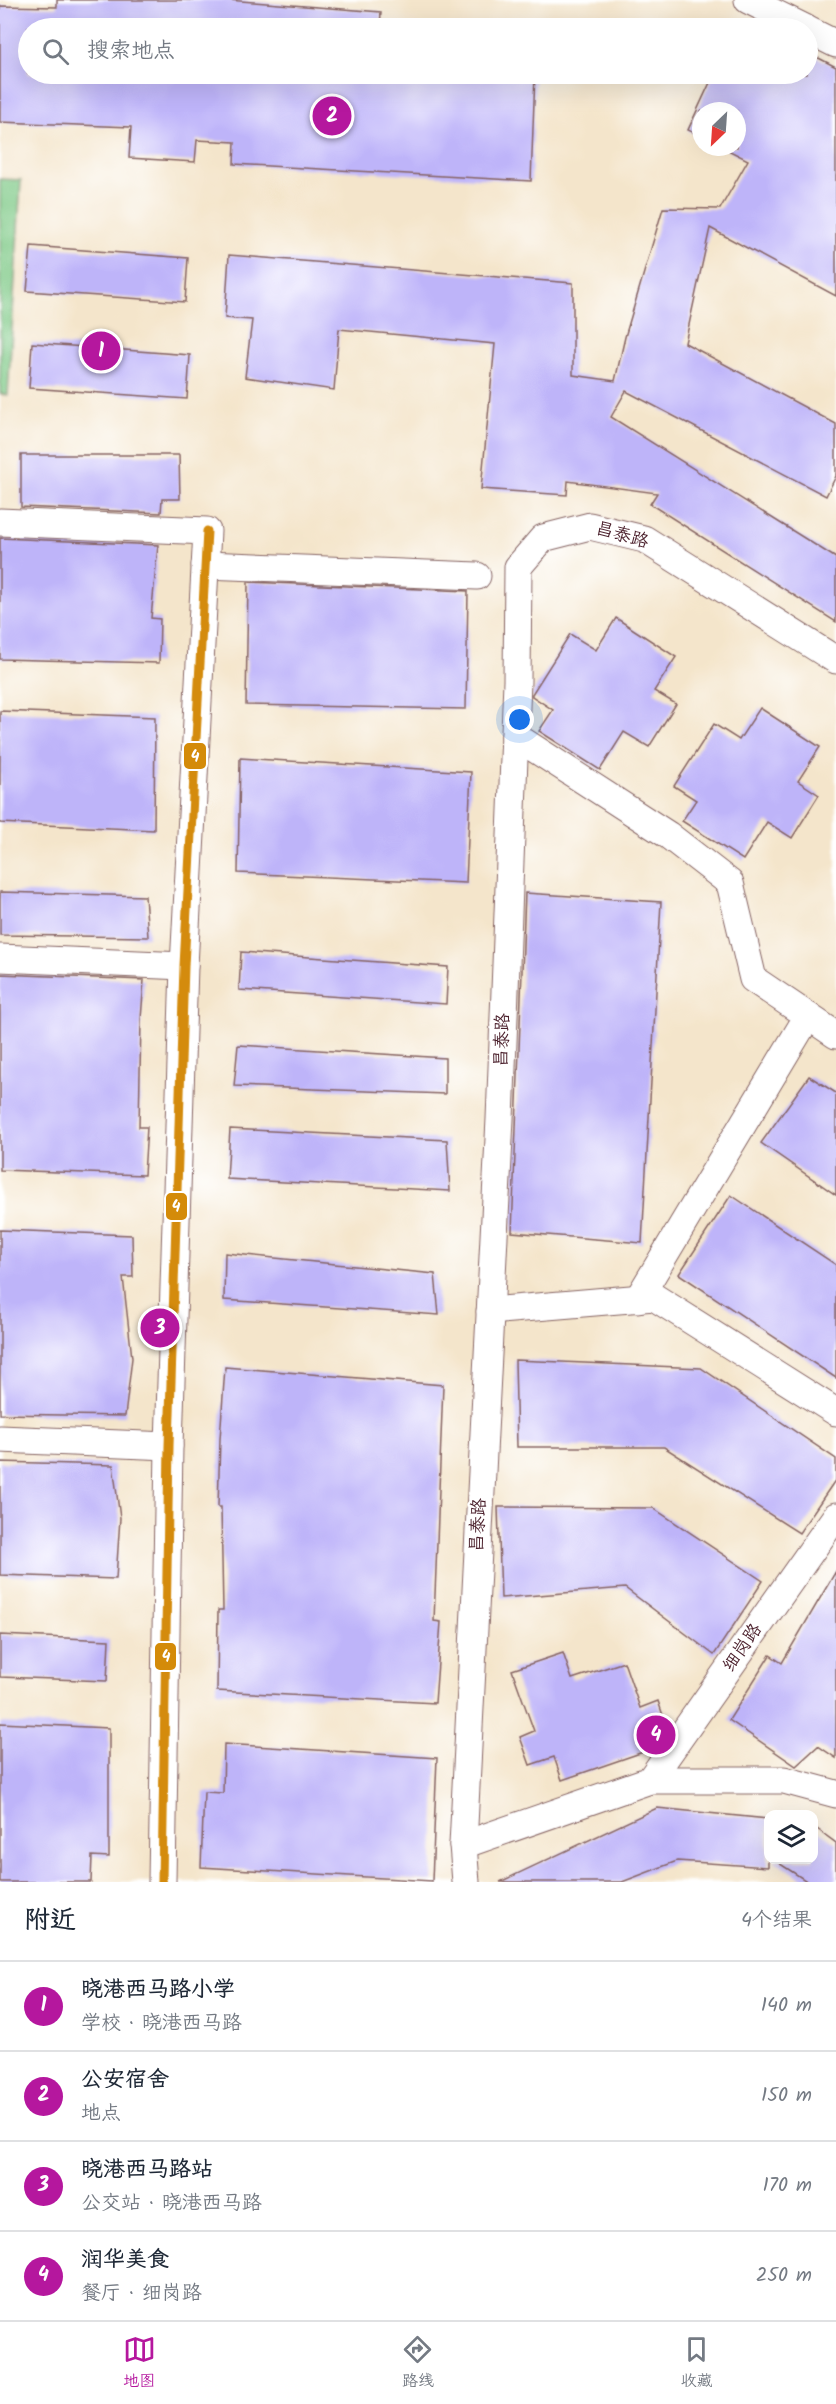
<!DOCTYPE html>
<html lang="zh">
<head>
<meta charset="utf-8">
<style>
  body { margin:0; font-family:Kalam,"LXGW WenKai TC",sans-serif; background:#f2f2f3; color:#1f2937 }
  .controls { position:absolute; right:18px; bottom:18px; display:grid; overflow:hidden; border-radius:12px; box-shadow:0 6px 24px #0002 }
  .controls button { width:54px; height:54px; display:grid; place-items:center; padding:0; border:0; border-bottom:2px solid #e0e1e3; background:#fff; color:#1f2937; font:30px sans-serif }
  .compass { position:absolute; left:692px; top:102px; width:54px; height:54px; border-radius:50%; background:#fff; box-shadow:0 6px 24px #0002; rotate:205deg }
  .you { position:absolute; left:520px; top:720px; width:21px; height:21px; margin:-15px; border:4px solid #fff; border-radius:50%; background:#1a73e8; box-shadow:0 0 0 9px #1a73e833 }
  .badge { display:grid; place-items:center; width:39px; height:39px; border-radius:50%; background:#b5179e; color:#fff; font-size:20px; font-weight:700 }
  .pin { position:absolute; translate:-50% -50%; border:3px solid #fff; box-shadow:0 2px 6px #0006 }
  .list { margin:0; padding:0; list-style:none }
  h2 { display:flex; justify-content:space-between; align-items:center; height:78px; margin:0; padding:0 24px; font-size:26px }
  h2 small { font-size:20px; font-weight:400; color:#747a83 }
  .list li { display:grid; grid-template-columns:39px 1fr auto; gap:18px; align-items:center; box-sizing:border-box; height:90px; padding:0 24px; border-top:2px solid #e0e1e3 }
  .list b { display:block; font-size:22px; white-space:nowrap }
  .list p { margin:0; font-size:20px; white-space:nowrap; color:#747a83 }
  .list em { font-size:20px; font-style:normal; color:#747a83 }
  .icon { flex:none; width:33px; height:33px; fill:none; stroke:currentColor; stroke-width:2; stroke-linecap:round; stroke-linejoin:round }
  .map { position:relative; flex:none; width:836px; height:1882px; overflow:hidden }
  .search { position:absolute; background:#fff; box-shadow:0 6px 24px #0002; left:18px; right:18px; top:18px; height:66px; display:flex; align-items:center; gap:15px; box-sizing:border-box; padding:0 21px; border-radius:33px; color:#747a83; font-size:22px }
  .sheet { height:438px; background:#fff }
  nav { display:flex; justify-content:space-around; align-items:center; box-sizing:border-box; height:84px; border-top:2px solid #e0e1e3; background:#fff; font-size:16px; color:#747a83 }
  nav a { display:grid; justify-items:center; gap:3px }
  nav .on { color:#b5179e }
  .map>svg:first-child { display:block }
</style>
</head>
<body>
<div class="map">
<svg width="836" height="1882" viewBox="0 0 836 1882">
  <rect width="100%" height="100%" fill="#fff"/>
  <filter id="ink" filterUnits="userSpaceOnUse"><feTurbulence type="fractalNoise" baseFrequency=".0167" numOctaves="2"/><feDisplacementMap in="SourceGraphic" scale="12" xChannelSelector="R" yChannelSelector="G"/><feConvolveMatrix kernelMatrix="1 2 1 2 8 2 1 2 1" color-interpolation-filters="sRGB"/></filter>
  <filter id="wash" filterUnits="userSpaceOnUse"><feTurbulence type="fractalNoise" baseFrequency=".008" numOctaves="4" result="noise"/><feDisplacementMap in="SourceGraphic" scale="24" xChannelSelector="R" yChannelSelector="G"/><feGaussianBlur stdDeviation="1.35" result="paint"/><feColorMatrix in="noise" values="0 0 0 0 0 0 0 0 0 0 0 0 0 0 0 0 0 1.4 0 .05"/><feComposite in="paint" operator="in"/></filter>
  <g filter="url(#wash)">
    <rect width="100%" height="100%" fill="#f4e5cb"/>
    <!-- green -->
    <path fill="#80ca88" stroke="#65745a" stroke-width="1.5" d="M 0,179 L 21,180 L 8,395 L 0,394 Z"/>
    <g id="blocks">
      <!-- building -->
      <g fill="#beb4f9">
        <path d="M 57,0 L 228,0 L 381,12 L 380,28 L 28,28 L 28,74 L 535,74 L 531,181 L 234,164 L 235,142 L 197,140 L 195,162 L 129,158 L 131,127 L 0,122 L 0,6 L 57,7 Z"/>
        <path d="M 807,52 L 836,67 L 836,296 L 710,228 L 685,343 L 836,424 L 836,476 L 826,496 L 626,391 L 611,417 L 836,558 L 836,622 L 650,504 L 657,493 L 568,481 L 567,495 L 481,489 L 495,344 L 339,329 L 334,390 L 245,377 L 252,320 L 225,318 L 229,255 L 573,283 L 573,375 L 615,381 L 625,337 L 663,208 L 720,209 L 748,160 L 722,147 L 737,147 L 737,111 L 701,111 L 701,136 L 688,130 L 714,74 L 807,74 Z"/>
        <path d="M 31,246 L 188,258 L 185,302 L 27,291 Z"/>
        <path d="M 32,343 L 190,355 L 187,399 L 29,388 Z"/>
        <path d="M 21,455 L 179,455 L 180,499 L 162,499 L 161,513 L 21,507 Z"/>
        <path d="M 0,538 L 158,545 L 151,618 L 160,619 L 159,663 L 0,659 Z"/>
        <path d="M 248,582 L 468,591 L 466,709 L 246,705 Z"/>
        <path d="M 616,618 L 676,657 L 654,691 L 676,704 L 649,747 L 624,732 L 600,770 L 539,731 L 553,710 L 532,696 L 532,694 L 570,634 L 596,650 Z"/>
        <path d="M 760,708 L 820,747 L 798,781 L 819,795 L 792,838 L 767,822 L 743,860 L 682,821 L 696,800 L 674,786 L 714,724 L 739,740 Z"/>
        <path d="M 0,711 L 155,717 L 154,830 L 0,823 Z"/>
        <path d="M 240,758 L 471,772 L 466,883 L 238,873 Z"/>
        <path d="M 0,892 L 145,896 L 148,937 L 0,935 Z"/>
        <path d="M 525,893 L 661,902 L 642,1243 L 512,1232 Z"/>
        <path d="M 241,952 L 448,967 L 446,1004 L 239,990 Z"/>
        <path d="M 0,974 L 144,980 L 141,1019 L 139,1127 L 147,1127 L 144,1175 L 0,1170 Z"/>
        <path d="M 238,1045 L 445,1058 L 445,1094 L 234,1086 Z"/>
        <path d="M 809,1076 L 836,1093 L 836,1195 L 761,1143 Z"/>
        <path d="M 230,1129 L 447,1140 L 450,1191 L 227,1179 Z"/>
        <path d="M 731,1195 L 836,1265 L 836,1378 L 679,1274 Z"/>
        <path d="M 0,1230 L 132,1235 L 133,1277 L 123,1277 L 132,1358 L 125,1416 L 0,1414 Z"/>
        <path d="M 225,1253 L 435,1274 L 439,1315 L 224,1300 Z"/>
        <path d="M 515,1360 L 701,1368 L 836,1459 L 836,1479 L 799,1533 L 664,1447 L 517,1447 Z"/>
        <path d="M 225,1367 L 443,1385 L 434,1621 L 441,1622 L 435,1703 L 217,1691 L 218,1610 L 223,1610 L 221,1507 L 218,1507 L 220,1439 Z"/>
        <path d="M 0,1462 L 113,1465 L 120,1518 L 116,1579 L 0,1575 Z"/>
        <path d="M 498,1507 L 653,1508 L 763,1581 L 714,1655 L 625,1588 L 501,1598 Z"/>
        <path d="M 836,1571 L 836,1758 L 818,1746 L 796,1766 L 729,1720 L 770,1655 L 782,1663 Z"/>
        <path d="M 0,1635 L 109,1640 L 107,1681 L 0,1677 Z"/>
        <path d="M 563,1653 L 572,1679 L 624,1662 L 640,1708 L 658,1701 L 666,1724 L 643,1732 L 649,1750 L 562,1780 L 554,1757 L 530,1765 L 520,1737 L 534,1731 L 512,1670 Z"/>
        <path d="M 0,1723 L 109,1728 L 109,1857 L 92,1856 L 91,1882 L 0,1882 Z"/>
        <path d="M 224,1744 L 437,1758 L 432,1881 L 201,1867 L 204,1792 L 223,1793 Z"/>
        <path d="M 657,1808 L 768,1819 L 768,1867 L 677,1861 L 622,1882 L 500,1882 Z"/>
        <path d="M 813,1826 L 836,1843 L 836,1882 L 808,1882 L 774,1860 L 813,1860 Z"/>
      </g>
    </g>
  </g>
  <g filter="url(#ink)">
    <use href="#blocks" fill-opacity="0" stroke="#866463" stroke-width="1.5"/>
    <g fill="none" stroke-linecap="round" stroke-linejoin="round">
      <defs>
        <g id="minor">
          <path d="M 748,0 L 805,28"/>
          <path d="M 808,30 L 836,44"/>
          <path d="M 0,522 L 207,531 L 184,966 L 169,1446 L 162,1882"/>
          <path d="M 205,565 L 477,576"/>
          <path d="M 515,736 L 668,835 L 730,883 L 753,979 L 836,1035"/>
          <path d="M 0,958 L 184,966"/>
          <path d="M 638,1299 L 808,1016"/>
          <path d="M 490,1311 L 654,1297 L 836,1412"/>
          <path d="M 0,1439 L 169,1446"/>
          <path d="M 650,1780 L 836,1516"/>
          <path d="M 463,1845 L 650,1780 L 784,1780 L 836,1794"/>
          <path d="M 466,1882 L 463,1845 L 500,1119 L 517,681 L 518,567 L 543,538 L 590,526 L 644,539 L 836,660"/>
        </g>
      </defs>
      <!-- minor casing -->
      <use href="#minor" stroke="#866463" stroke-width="29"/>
      <!-- minor -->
      <use href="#minor" stroke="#fff" stroke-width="27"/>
      <defs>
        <path id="bus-1" d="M 162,1882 L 169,1446 L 184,966 L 207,531"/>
      </defs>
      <!-- bus-1 casing -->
      <use href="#bus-1" stroke="#fff" stroke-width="14"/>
      <!-- bus-1 -->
      <use href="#bus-1" stroke="#d48b09" stroke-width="9"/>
    </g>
  </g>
  <g text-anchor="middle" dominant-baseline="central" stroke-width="4.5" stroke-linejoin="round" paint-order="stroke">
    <!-- street labels -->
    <g font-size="18" fill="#4a1f2b" stroke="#fff">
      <text transform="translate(622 536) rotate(16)">昌泰路</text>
      <text transform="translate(503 1040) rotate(-88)">昌泰路</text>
      <text transform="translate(479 1525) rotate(-87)">昌泰路</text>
      <text transform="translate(743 1648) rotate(-55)">细岗路</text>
    </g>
  </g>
  <g stroke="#fff" stroke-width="2">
    <rect x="183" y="742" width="24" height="28" rx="6" fill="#d48b09"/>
    <rect x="165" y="1192" width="23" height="29" rx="6" fill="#d48b09"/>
    <rect x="154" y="1642" width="23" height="29" rx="6" fill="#d48b09"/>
  </g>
  <g font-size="16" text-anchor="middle" font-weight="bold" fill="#fff">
    <text x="195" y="762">4</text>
    <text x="176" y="1212">4</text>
    <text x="166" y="1662">4</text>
  </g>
</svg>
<div class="controls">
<button><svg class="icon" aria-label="layers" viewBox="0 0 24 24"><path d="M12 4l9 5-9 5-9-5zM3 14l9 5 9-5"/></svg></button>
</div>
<svg class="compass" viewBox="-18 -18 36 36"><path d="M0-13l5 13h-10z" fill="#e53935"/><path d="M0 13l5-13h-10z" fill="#747a83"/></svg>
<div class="you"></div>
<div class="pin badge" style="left:101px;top:351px">1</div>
<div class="pin badge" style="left:332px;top:116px">2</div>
<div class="pin badge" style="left:160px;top:1328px">3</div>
<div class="pin badge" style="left:656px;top:1735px">4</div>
<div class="search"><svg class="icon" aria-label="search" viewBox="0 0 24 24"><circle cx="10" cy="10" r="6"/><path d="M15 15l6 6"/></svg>搜索地点</div>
</div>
<section class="sheet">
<h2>附近<small>4个结果</small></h2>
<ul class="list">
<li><span class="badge">1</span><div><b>晓港西马路小学</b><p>学校 · 晓港西马路</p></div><em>140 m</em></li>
<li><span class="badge">2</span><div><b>公安宿舍</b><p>地点</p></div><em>150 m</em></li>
<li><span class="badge">3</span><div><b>晓港西马路站</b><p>公交站 · 晓港西马路</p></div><em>170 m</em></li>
<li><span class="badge">4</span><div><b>润华美食</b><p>餐厅 · 细岗路</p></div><em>250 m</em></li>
</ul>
</section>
<nav>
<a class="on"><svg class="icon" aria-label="map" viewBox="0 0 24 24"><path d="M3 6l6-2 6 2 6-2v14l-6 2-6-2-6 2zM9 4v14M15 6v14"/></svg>地图</a>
<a><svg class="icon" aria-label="directions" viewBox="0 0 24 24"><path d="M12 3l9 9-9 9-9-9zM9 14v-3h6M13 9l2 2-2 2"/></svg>路线</a>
<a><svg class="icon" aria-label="saved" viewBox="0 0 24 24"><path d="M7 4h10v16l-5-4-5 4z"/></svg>收藏</a>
</nav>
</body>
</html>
